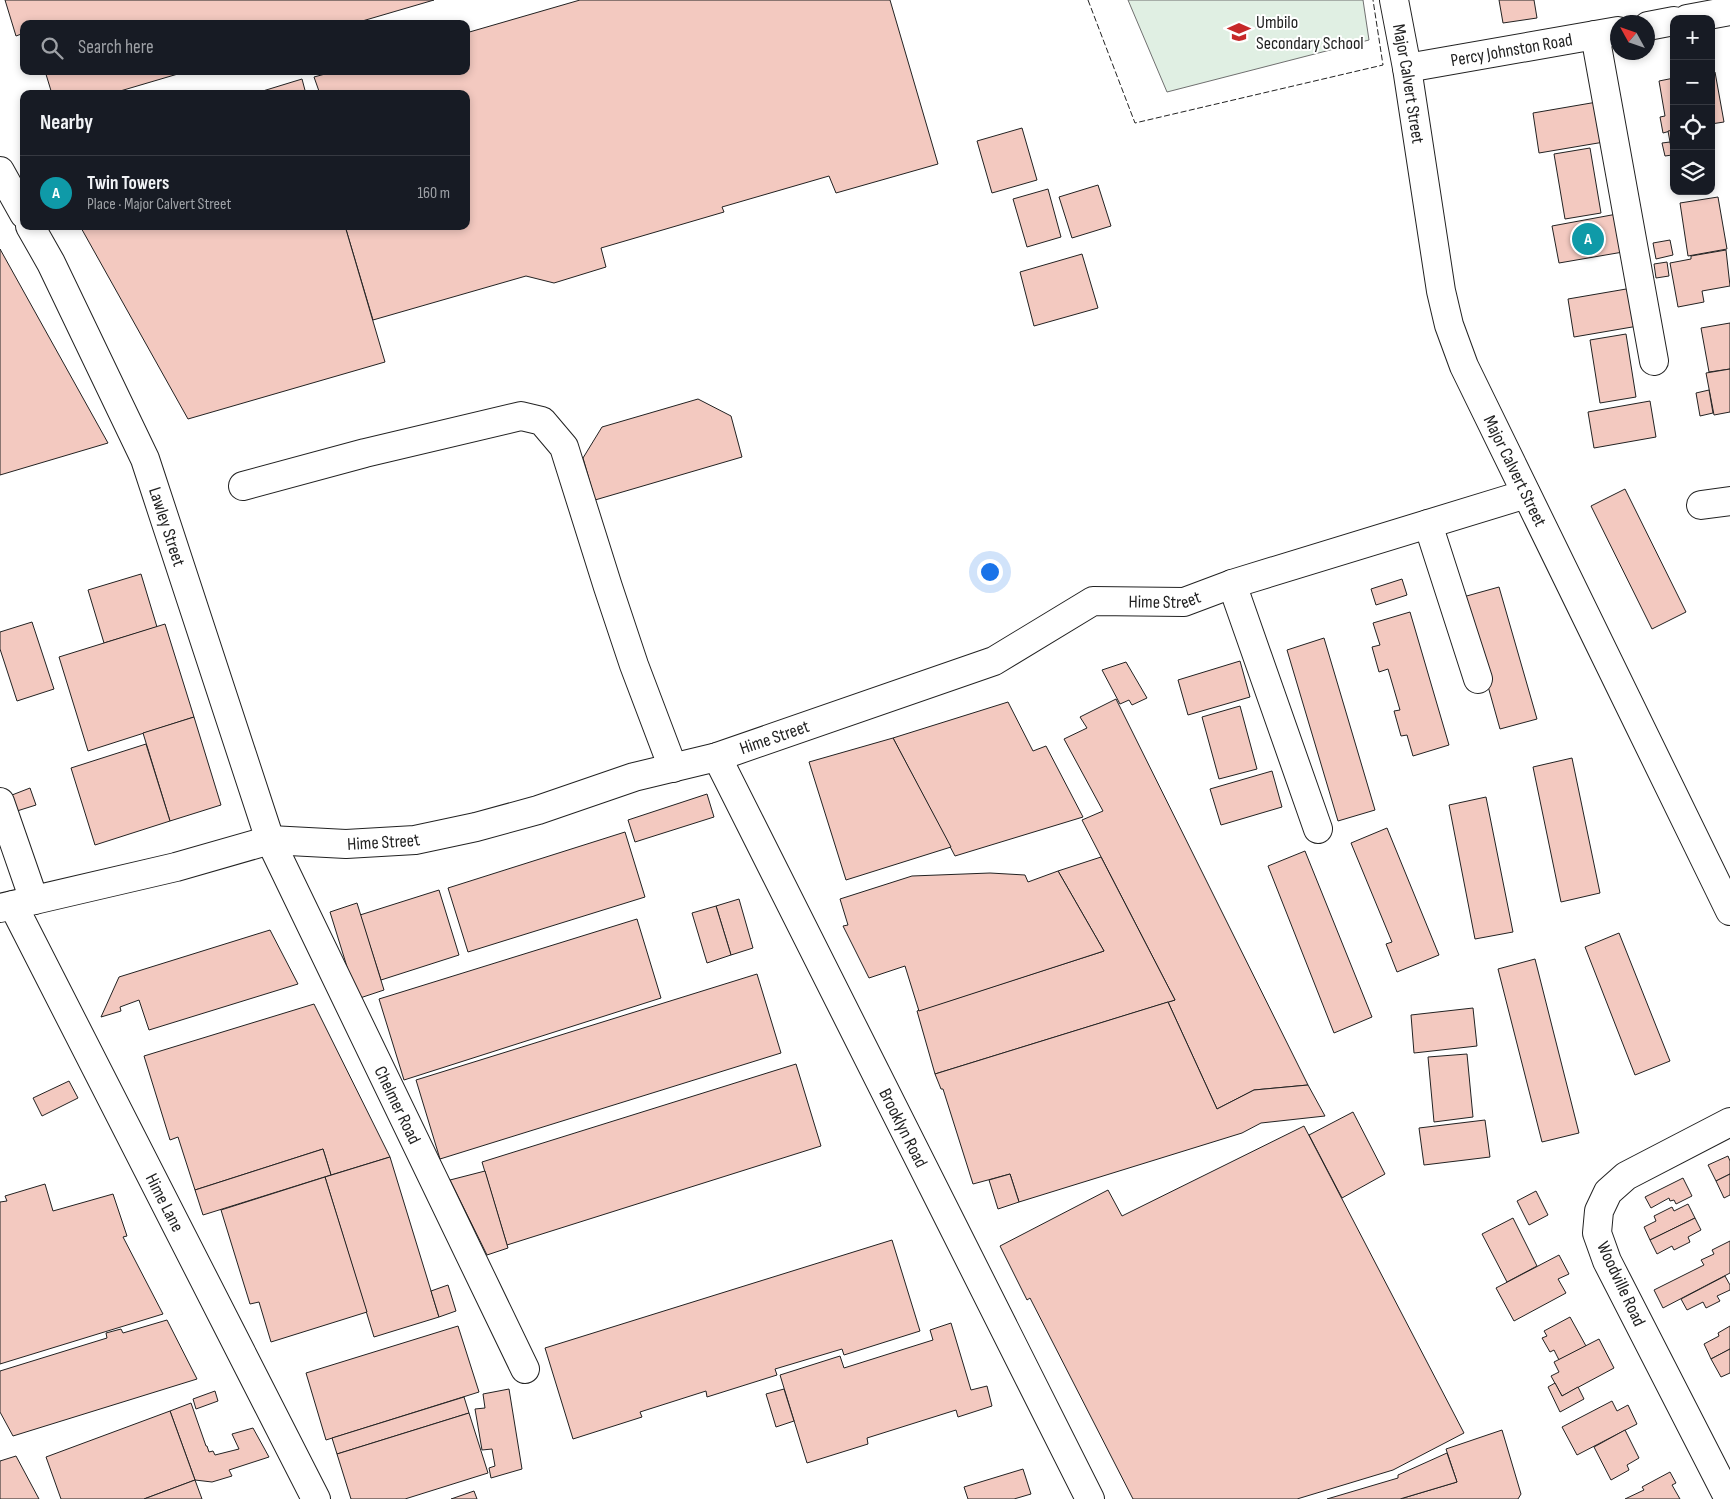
<!DOCTYPE html>
<html lang="en">
<head>
<meta charset="utf-8">
<style>
  body { margin:0; font-family:"Sofia Sans Condensed",sans-serif; background:#242831; color:#f1f3f6 }
  .controls { position:absolute; right:15px; top:15px; display:grid; overflow:hidden; border-radius:10px; box-shadow:0 2px 8px #0003 }
  .controls button { width:45px; height:45px; display:grid; place-items:center; padding:0; border:0; border-bottom:1px solid #363941; background:#171b24; color:#f1f3f6; font:25px sans-serif }
  .compass { position:absolute; left:1610px; top:15px; width:45px; height:45px; border-radius:50%; background:#171b24; box-shadow:0 2px 8px #0003; rotate:310deg }
  .you { position:absolute; left:989px; top:571px; width:18px; height:18px; margin:-12px; border:4px solid #fff; border-radius:50%; background:#1a73e8; box-shadow:0 0 0 8px #1a73e833 }
  .badge { display:grid; place-items:center; width:32px; height:32px; border-radius:50%; background:#c62828; color:#fff; font-size:16px; font-weight:700 }
  .pin { position:absolute; translate:-50% -50%; border:2px solid #fff; box-shadow:0 1px 5px #0006 }
  .list { margin:0; padding:0; list-style:none }
  h2 { display:flex; justify-content:space-between; align-items:center; height:65px; margin:0; padding:0 20px; font-size:21px }
  h2 small { font-size:16px; font-weight:400; color:#9ea1a6 }
  .list li { display:grid; grid-template-columns:32px 1fr auto; gap:15px; align-items:center; box-sizing:border-box; height:75px; padding:0 20px; border-top:1px solid #363941 }
  .list b { display:block; font-size:19px; white-space:nowrap }
  .list p { margin:0; font-size:16px; white-space:nowrap; color:#9ea1a6 }
  .list em { font-size:16px; font-style:normal; color:#9ea1a6 }
  .icon { flex:none; width:28px; height:28px; fill:none; stroke:currentColor; stroke-width:2; stroke-linecap:round; stroke-linejoin:round }
  .map { position:relative; flex:none; width:1730px; height:1499px; overflow:hidden }
  .search { position:absolute; background:#171b24; box-shadow:0 2px 8px #0003; left:20px; top:20px; width:450px; height:55px; display:flex; align-items:center; gap:12px; box-sizing:border-box; padding:0 18px; border-radius:10px; color:#9ea1a6; font-size:19px }
  .panel { position:absolute; background:#171b24; box-shadow:0 2px 8px #0003; left:20px; top:90px; width:450px; height:140px; border-radius:10px }
  .map>svg:first-child { display:block }
</style>
</head>
<body>
<div class="map">
<svg width="1730" height="1499" viewBox="0 0 1730 1499">
  <rect width="100%" height="100%" fill="#fff"/>
  <!-- green -->
  <path fill="#e0efe3" stroke="#6f6f6f" d="M 1128,0 L 1363,0 L 1369,40 L 1167,92 Z"/>
  <!-- building -->
  <g fill="#f3c9c0" stroke="#222">
    <path d="M 5,0 L 434,0 L 352,24 L 24,24 L 24,33 L 16,36 Z"/>
    <path d="M 580,0 L 890,0 L 938,164 L 836,193 L 829,176 L 722,207 L 724,212 L 601,248 L 606,267 L 554,283 L 526,276 L 373,320 L 345,226 L 466,226 L 466,94 L 320,94 L 314,77 L 336,71 L 466,71 L 466,33 Z"/>
    <path d="M 1499,0 L 1534,0 L 1537,18 L 1503,23 Z"/>
    <path d="M 45,71 L 188,71 L 110,94 L 52,94 Z"/>
    <path d="M 1715,72 L 1724,122 L 1711,124 L 1711,73 Z"/>
    <path d="M 1674,78 L 1674,130 L 1663,133 L 1660,117 L 1665,116 L 1659,81 Z"/>
    <path d="M 302,79 L 306,94 L 253,94 Z"/>
    <path d="M 1597,102 L 1604,142 L 1539,153 L 1533,113 Z"/>
    <path d="M 1022,128 L 1037,180 L 992,193 L 977,141 Z"/>
    <path d="M 1674,130 L 1674,164 L 1668,131 Z"/>
    <path d="M 1670,142 L 1672,155 L 1665,156 L 1662,143 Z"/>
    <path d="M 1590,148 L 1601,213 L 1565,219 L 1554,154 Z"/>
    <path d="M 1098,185 L 1111,226 L 1072,238 L 1059,197 Z"/>
    <path d="M 1048,189 L 1061,237 L 1027,247 L 1013,199 Z"/>
    <path d="M 1718,197 L 1727,249 L 1688,256 L 1680,203 Z"/>
    <path d="M 1617,214 L 1623,252 L 1559,263 L 1552,226 Z"/>
    <path d="M 80,226 L 345,226 L 385,362 L 188,419 Z"/>
    <path d="M 1670,240 L 1673,255 L 1656,259 L 1653,243 Z"/>
    <path d="M 0,249 L 108,443 L 0,475 Z"/>
    <path d="M 1726,250 L 1730,286 L 1702,291 L 1704,302 L 1678,307 L 1670,263 L 1691,259 L 1691,256 Z"/>
    <path d="M 1082,254 L 1098,308 L 1034,326 L 1020,272 Z"/>
    <path d="M 1667,262 L 1669,276 L 1656,278 L 1654,264 Z"/>
    <path d="M 1632,288 L 1638,326 L 1574,337 L 1568,299 Z"/>
    <path d="M 1730,323 L 1730,369 L 1709,372 L 1701,328 Z"/>
    <path d="M 1626,334 L 1636,397 L 1600,403 L 1590,340 Z"/>
    <path d="M 1730,369 L 1730,412 L 1714,415 L 1706,373 Z"/>
    <path d="M 1709,390 L 1713,413 L 1700,416 L 1696,393 Z"/>
    <path d="M 698,399 L 731,416 L 742,457 L 595,500 L 583,458 L 602,427 Z"/>
    <path d="M 1650,401 L 1656,437 L 1594,448 L 1588,412 Z"/>
    <path d="M 1625,489 L 1686,612 L 1652,629 L 1591,506 Z"/>
    <path d="M 141,574 L 157,627 L 104,643 L 88,590 Z"/>
    <path d="M 1402,579 L 1407,595 L 1376,605 L 1371,589 Z"/>
    <path d="M 1499,587 L 1537,719 L 1500,729 L 1463,597 Z"/>
    <path d="M 1410,612 L 1449,745 L 1413,756 L 1407,735 L 1401,736 L 1394,711 L 1400,710 L 1388,669 L 1379,672 L 1372,647 L 1380,645 L 1373,623 Z"/>
    <path d="M 32,622 L 54,689 L 17,701 L 0,649 L 0,632 Z"/>
    <path d="M 165,624 L 194,717 L 88,751 L 59,657 Z"/>
    <path d="M 1324,638 L 1375,810 L 1338,821 L 1287,650 Z"/>
    <path d="M 1240,661 L 1250,697 L 1188,715 L 1178,680 Z"/>
    <path d="M 1126,662 L 1147,698 L 1132,705 L 1129,700 L 1120,704 L 1102,670 Z"/>
    <path d="M 1116,699 L 1308,1085 L 1254,1090 L 1217,1109 L 1168,1002 L 1175,1000 L 1082,820 L 1103,811 L 1064,739 L 1087,728 L 1080,717 Z"/>
    <path d="M 1008,702 L 1033,751 L 1046,746 L 1083,817 L 955,856 L 893,738 Z"/>
    <path d="M 1240,706 L 1257,769 L 1219,779 L 1202,717 Z"/>
    <path d="M 194,717 L 221,805 L 170,821 L 143,733 Z"/>
    <path d="M 893,738 L 951,847 L 846,880 L 809,762 Z"/>
    <path d="M 146,744 L 170,821 L 95,845 L 71,768 Z"/>
    <path d="M 1572,758 L 1600,893 L 1561,902 L 1533,767 Z"/>
    <path d="M 1272,771 L 1282,807 L 1221,825 L 1210,789 Z"/>
    <path d="M 30,788 L 36,805 L 17,811 L 12,795 Z"/>
    <path d="M 707,794 L 714,817 L 635,842 L 628,820 Z"/>
    <path d="M 1486,797 L 1513,932 L 1475,939 L 1449,805 Z"/>
    <path d="M 1387,828 L 1439,955 L 1397,972 L 1386,944 L 1392,942 L 1351,843 Z"/>
    <path d="M 625,832 L 645,897 L 468,952 L 448,888 Z"/>
    <path d="M 1305,851 L 1372,1017 L 1334,1033 L 1268,866 Z"/>
    <path d="M 1101,857 L 1175,1000 L 935,1074 L 917,1011 L 1104,951 L 1058,871 Z"/>
    <path d="M 1058,871 L 1104,951 L 919,1011 L 905,966 L 869,978 L 843,926 L 848,925 L 840,899 L 912,876 L 990,873 L 1025,875 L 1028,882 Z"/>
    <path d="M 439,890 L 459,955 L 381,980 L 360,915 Z"/>
    <path d="M 739,899 L 753,948 L 731,955 L 716,906 Z"/>
    <path d="M 357,903 L 384,990 L 357,999 L 330,912 Z"/>
    <path d="M 716,906 L 731,955 L 707,963 L 692,913 Z"/>
    <path d="M 637,919 L 661,998 L 404,1080 L 379,999 Z"/>
    <path d="M 270,930 L 298,984 L 149,1030 L 139,1000 L 120,1007 L 121,1011 L 101,1017 L 119,977 Z"/>
    <path d="M 1619,933 L 1670,1061 L 1635,1075 L 1585,947 Z"/>
    <path d="M 1535,959 L 1579,1133 L 1542,1142 L 1498,969 Z"/>
    <path d="M 757,974 L 781,1053 L 440,1159 L 416,1080 Z"/>
    <path d="M 1168,1002 L 1217,1109 L 1254,1090 L 1308,1085 L 1325,1116 L 1261,1123 L 1242,1133 L 1019,1202 L 1010,1174 L 973,1184 L 943,1089 L 941,1089 L 935,1074 Z"/>
    <path d="M 314,1004 L 390,1157 L 331,1175 L 323,1149 L 195,1190 L 178,1137 L 170,1140 L 144,1056 Z"/>
    <path d="M 1473,1008 L 1477,1046 L 1414,1053 L 1411,1015 Z"/>
    <path d="M 1467,1054 L 1473,1117 L 1434,1122 L 1428,1057 Z"/>
    <path d="M 796,1064 L 821,1146 L 507,1245 L 482,1162 Z"/>
    <path d="M 69,1081 L 78,1098 L 42,1116 L 33,1098 Z"/>
    <path d="M 1353,1112 L 1385,1174 L 1342,1198 L 1309,1135 Z"/>
    <path d="M 1485,1120 L 1490,1157 L 1424,1165 L 1419,1128 Z"/>
    <path d="M 1304,1126 L 1464,1433 L 1393,1470 L 1297,1499 L 1133,1499 L 1030,1298 L 1027,1300 L 1000,1246 L 1108,1190 L 1122,1216 Z"/>
    <path d="M 323,1149 L 331,1175 L 203,1215 L 195,1190 Z"/>
    <path d="M 1728,1156 L 1730,1161 L 1730,1174 L 1716,1181 L 1708,1165 Z"/>
    <path d="M 390,1157 L 439,1317 L 374,1337 L 325,1177 Z"/>
    <path d="M 485,1171 L 508,1248 L 487,1255 L 450,1180 Z"/>
    <path d="M 1010,1174 L 1019,1202 L 998,1209 L 989,1180 Z"/>
    <path d="M 1730,1174 L 1730,1195 L 1724,1198 L 1716,1181 Z"/>
    <path d="M 325,1177 L 367,1312 L 271,1342 L 259,1302 L 250,1304 L 221,1210 Z"/>
    <path d="M 1683,1178 L 1692,1196 L 1676,1204 L 1674,1200 L 1670,1201 L 1669,1198 L 1651,1208 L 1645,1197 Z"/>
    <path d="M 45,1184 L 53,1211 L 113,1194 L 127,1236 L 123,1237 L 163,1314 L 0,1364 L 0,1202 L 7,1201 L 5,1196 Z"/>
    <path d="M 1536,1191 L 1548,1215 L 1529,1225 L 1517,1201 Z"/>
    <path d="M 1688,1204 L 1695,1218 L 1650,1240 L 1644,1227 L 1656,1221 L 1654,1216 L 1672,1207 L 1674,1211 Z"/>
    <path d="M 1513,1218 L 1537,1266 L 1507,1282 L 1482,1234 Z"/>
    <path d="M 1695,1218 L 1701,1230 L 1688,1237 L 1690,1242 L 1674,1250 L 1672,1246 L 1657,1254 L 1650,1240 Z"/>
    <path d="M 892,1240 L 920,1331 L 844,1355 L 842,1349 L 775,1369 L 777,1375 L 707,1397 L 706,1391 L 640,1412 L 642,1417 L 573,1439 L 545,1348 Z"/>
    <path d="M 1730,1241 L 1730,1273 L 1663,1308 L 1654,1290 L 1704,1265 L 1701,1260 L 1714,1254 L 1712,1250 Z"/>
    <path d="M 1559,1255 L 1569,1274 L 1558,1279 L 1566,1293 L 1514,1321 L 1496,1288 Z"/>
    <path d="M 1725,1276 L 1730,1285 L 1730,1290 L 1717,1296 L 1720,1301 L 1706,1308 L 1703,1302 L 1687,1310 L 1681,1299 Z"/>
    <path d="M 448,1285 L 456,1311 L 439,1317 L 431,1291 Z"/>
    <path d="M 1570,1317 L 1586,1346 L 1559,1360 L 1554,1350 L 1550,1352 L 1542,1338 L 1547,1336 L 1544,1331 Z"/>
    <path d="M 167,1320 L 197,1379 L 13,1436 L 0,1412 L 0,1371 L 107,1338 L 106,1333 L 121,1329 L 123,1333 Z"/>
    <path d="M 951,1323 L 971,1390 L 987,1386 L 992,1406 L 958,1417 L 956,1410 L 867,1438 L 868,1444 L 807,1463 L 780,1375 L 840,1356 L 844,1368 L 933,1340 L 930,1330 Z"/>
    <path d="M 458,1326 L 479,1392 L 326,1440 L 306,1373 Z"/>
    <path d="M 1730,1326 L 1730,1349 L 1711,1359 L 1704,1344 L 1719,1336 L 1718,1333 Z"/>
    <path d="M 1599,1339 L 1614,1368 L 1562,1396 L 1551,1376 L 1559,1372 L 1554,1362 Z"/>
    <path d="M 1730,1349 L 1730,1373 L 1721,1377 L 1711,1359 Z"/>
    <path d="M 1555,1383 L 1562,1396 L 1578,1387 L 1584,1399 L 1560,1412 L 1548,1387 Z"/>
    <path d="M 509,1389 L 522,1469 L 491,1478 L 489,1468 L 495,1466 L 492,1449 L 482,1450 L 475,1409 L 485,1408 L 483,1394 Z"/>
    <path d="M 784,1389 L 794,1421 L 776,1427 L 766,1394 Z"/>
    <path d="M 215,1391 L 218,1401 L 196,1409 L 193,1399 Z"/>
    <path d="M 464,1397 L 469,1413 L 337,1454 L 332,1438 Z"/>
    <path d="M 1612,1401 L 1617,1411 L 1628,1405 L 1637,1424 L 1577,1455 L 1562,1427 Z"/>
    <path d="M 191,1403 L 206,1446 L 207,1446 L 209,1452 L 213,1451 L 215,1455 L 239,1449 L 232,1434 L 253,1428 L 269,1457 L 229,1470 L 232,1476 L 212,1482 L 195,1480 L 170,1411 Z"/>
    <path d="M 170,1411 L 195,1480 L 144,1499 L 61,1499 L 46,1457 Z"/>
    <path d="M 469,1413 L 488,1473 L 405,1499 L 351,1499 L 337,1454 Z"/>
    <path d="M 1502,1430 L 1521,1494 L 1518,1499 L 1400,1499 L 1457,1482 L 1446,1449 Z"/>
    <path d="M 1625,1430 L 1639,1458 L 1627,1465 L 1629,1470 L 1611,1480 L 1594,1447 Z"/>
    <path d="M 1447,1453 L 1457,1482 L 1400,1499 L 1327,1499 L 1398,1478 L 1398,1475 Z"/>
    <path d="M 16,1456 L 39,1499 L 0,1499 L 0,1461 Z"/>
    <path d="M 1023,1469 L 1031,1494 L 1014,1499 L 968,1499 L 964,1487 Z"/>
    <path d="M 1670,1472 L 1676,1483 L 1672,1485 L 1680,1499 L 1625,1499 L 1644,1490 L 1642,1487 Z"/>
    <path d="M 195,1480 L 202,1499 L 144,1499 Z"/>
    <path d="M 474,1491 L 477,1499 L 451,1499 Z"/>
  </g>
  <g fill="none" stroke-linecap="round" stroke-linejoin="round">
    <defs>
      <g id="minor">
        <path id="s1" d="M 1394,0 L 1407,68 L 1441,291 L 1449,325 L 1464,366 L 1730,911"/>
        <path d="M 1687,19 L 1730,11"/>
        <path d="M 1648,26 L 1674,21"/>
        <path d="M 1595,35 L 1654,361"/>
        <path id="s2" d="M 1407,68 L 1618,31"/>
        <path d="M 0,171 L 24,214"/>
        <path id="s3" d="M 30,226 L 51,263 L 145,459 L 270,840 L 525,1369"/>
        <path d="M 243,486 L 365,453 L 521,416 L 542,421 L 564,447 L 608,587 L 634,665 L 673,768"/>
        <path d="M 1701,505 L 1730,501"/>
        <path d="M 1428,524 L 1478,679"/>
        <path d="M 1232,584 L 1318,829"/>
        <path id="s4" d="M 717,757 L 1090,1499"/>
        <path d="M 0,802 L 34,900"/>
        <path id="s5" d="M 13,905 L 316,1499"/>
        <path id="s6" d="M 0,908 L 176,867 L 270,840 L 346,844 L 415,840 L 476,827 L 538,810 L 634,777 L 717,757 L 994,661 L 1093,601 L 1184,602 L 1232,584 L 1526,494"/>
        <path d="M 1729,1499 L 1607,1261 L 1597,1233 L 1599,1211 L 1608,1192 L 1626,1176 L 1730,1122"/>
      </g>
    </defs>
    <!-- minor casing -->
    <use href="#minor" stroke="#222" stroke-width="30"/>
    <!-- minor -->
    <use href="#minor" stroke="#fff" stroke-width="28"/>
    <!-- fence -->
    <path stroke="#222" stroke-width="1" stroke-dasharray="6 2.5" stroke-linecap="butt" d="M 1088,0 L 1135,123 L 1383,65 L 1373,0"/>
  </g>
  <!-- icons -->
  <defs>
    <symbol id="school-bare" viewBox="-9 -9 18 18"><path d="M0-5L7-2L0 1L-7-2ZM-4 1L0 2.5L4 1V4Q0 6-4 4Z" fill="#c62828" stroke="#fff" stroke-width="2.5" paint-order="stroke"/></symbol>
  </defs>
  <g fill-rule="evenodd">
    <use href="#school-bare" x="1223" y="16" width="32" height="32"/>
  </g>
  <g text-anchor="middle" dominant-baseline="central" stroke-width="4" stroke-linejoin="round" paint-order="stroke">
    <!-- poi labels -->
    <g font-size="18" fill="#222" stroke="#fff" text-anchor="start">
      <text x="1256" y="22">Umbilo<tspan x="1256" dy="21">Secondary School</tspan></text>
    </g>
    <!-- street labels -->
    <g font-size="18" fill="#222" stroke="#fff">
      <text stroke="none"><textPath href="#s2" startOffset="106">Percy Johnston Road</textPath></text>
      <text stroke="none"><textPath href="#s1" startOffset="85">Major Calvert Street</textPath></text>
      <text stroke="none"><textPath href="#s1" startOffset="490">Major Calvert Street</textPath></text>
      <text stroke="none"><textPath href="#s3" startOffset="331">Lawley Street</textPath></text>
      <text stroke="none"><textPath href="#s6" startOffset="1218">Hime Street</textPath></text>
      <text stroke="none"><textPath href="#s6" startOffset="798">Hime Street</textPath></text>
      <text stroke="none"><textPath href="#s6" startOffset="392">Hime Street</textPath></text>
      <text stroke="none"><textPath href="#s3" startOffset="955">Chelmer Road</textPath></text>
      <text stroke="none"><textPath href="#s4" startOffset="415">Brooklyn Road</textPath></text>
      <text stroke="none"><textPath href="#s5" startOffset="334">Hime Lane</textPath></text>
      <text transform="translate(1621 1284) rotate(65)">Woodville Road</text>
    </g>
  </g>
</svg>
<div class="controls">
<button>+</button>
<button>−</button>
<button><svg class="icon" aria-label="locate" viewBox="0 0 24 24"><circle cx="12" cy="12" r="6"/><path d="M12 2v4M12 18v4M2 12h4M18 12h4"/></svg></button>
<button><svg class="icon" aria-label="layers" viewBox="0 0 24 24"><path d="M12 4l9 5-9 5-9-5zM3 14l9 5 9-5"/></svg></button>
</div>
<svg class="compass" viewBox="-18 -18 36 36"><path d="M0-13l5 13h-10z" fill="#e53935"/><path d="M0 13l5-13h-10z" fill="#9ea1a6"/></svg>
<div class="you"></div>
<div class="pin badge" style="left:1588px;top:239px;background:#0f9aa8">A</div>
<div class="search"><svg class="icon" aria-label="search" viewBox="0 0 24 24"><circle cx="10" cy="10" r="6"/><path d="M15 15l6 6"/></svg>Search here</div>
<section class="panel">
<h2>Nearby<small></small></h2>
<ul class="list">
<li><span class="badge" style="background:#0f9aa8">A</span><div><b>Twin Towers</b><p>Place · Major Calvert Street</p></div><em>160 m</em></li>
</ul>
</section>
</div>
</body>
</html>
